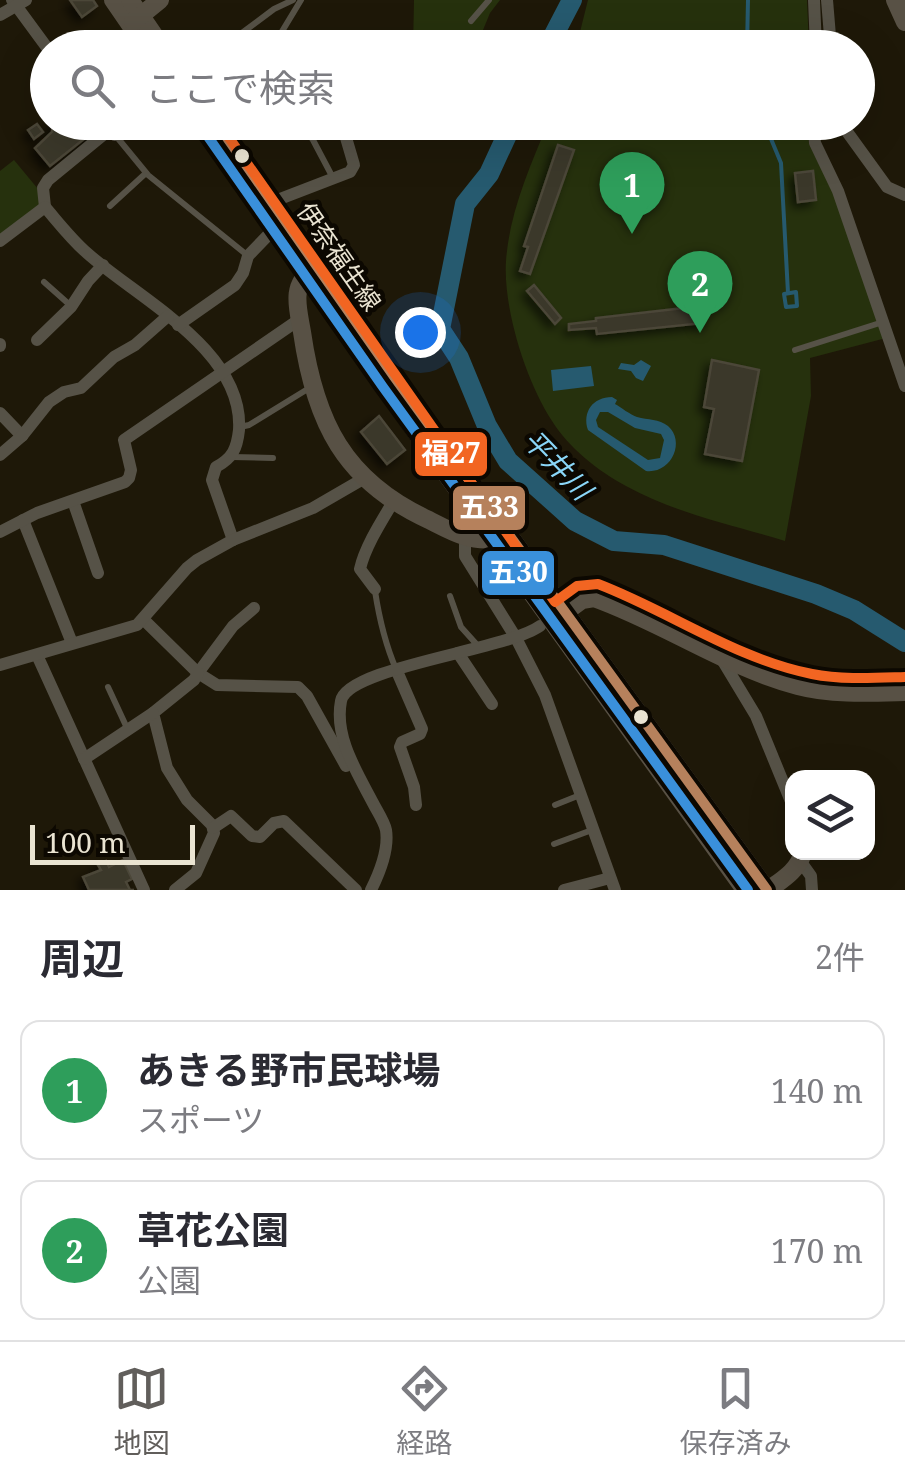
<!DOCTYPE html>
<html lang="ja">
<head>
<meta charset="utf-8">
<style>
  body { margin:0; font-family:"Noto Serif","Noto Sans JP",serif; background:#f2f2f3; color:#2b2b33 }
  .controls { position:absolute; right:30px; bottom:30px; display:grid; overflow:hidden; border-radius:20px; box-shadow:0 10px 40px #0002 }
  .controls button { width:90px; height:90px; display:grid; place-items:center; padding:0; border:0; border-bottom:2px solid #e1e1e2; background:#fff; color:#2b2b33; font:50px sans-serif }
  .scale { position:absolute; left:30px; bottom:25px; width:165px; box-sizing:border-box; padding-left:10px; border:5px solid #eae4d2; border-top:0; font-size:28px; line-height:35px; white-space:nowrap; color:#eae4d2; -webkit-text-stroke:8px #0c0801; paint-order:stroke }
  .you { position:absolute; left:420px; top:332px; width:35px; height:35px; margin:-25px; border:8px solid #fff; border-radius:50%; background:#1a73e8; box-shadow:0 0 0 15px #1a73e833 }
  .badge { display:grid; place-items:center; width:65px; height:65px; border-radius:50%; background:#615e5b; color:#fff; font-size:32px; font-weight:700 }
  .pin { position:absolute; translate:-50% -82px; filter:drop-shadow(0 2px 5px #0008) }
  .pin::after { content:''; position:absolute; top:52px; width:35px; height:30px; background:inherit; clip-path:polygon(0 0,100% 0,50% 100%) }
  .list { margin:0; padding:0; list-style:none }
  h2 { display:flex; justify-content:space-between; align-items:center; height:130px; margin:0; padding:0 40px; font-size:42px }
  h2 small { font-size:32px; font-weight:400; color:#7c7c81 }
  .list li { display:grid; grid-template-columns:65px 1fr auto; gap:30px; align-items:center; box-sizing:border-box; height:140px; margin:0 20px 20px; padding:0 20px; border:2px solid #e1e1e2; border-radius:20px }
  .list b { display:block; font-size:38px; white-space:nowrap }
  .list p { margin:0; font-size:32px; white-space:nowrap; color:#7c7c81 }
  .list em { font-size:32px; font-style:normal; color:#7c7c81 }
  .icon { flex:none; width:55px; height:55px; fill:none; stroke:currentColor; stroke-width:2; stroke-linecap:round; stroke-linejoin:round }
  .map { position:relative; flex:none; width:905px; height:890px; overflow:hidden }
  .search { position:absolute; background:#fff; box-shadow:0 10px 40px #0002; left:30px; right:30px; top:30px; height:110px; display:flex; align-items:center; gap:25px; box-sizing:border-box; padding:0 35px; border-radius:55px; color:#7c7c81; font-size:38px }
  .sheet { height:450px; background:#fff }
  nav { display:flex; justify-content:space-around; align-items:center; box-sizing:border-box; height:140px; border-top:2px solid #e1e1e2; background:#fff; font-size:28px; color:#7c7c81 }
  nav a { display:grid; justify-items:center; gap:5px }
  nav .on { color:#615e5b }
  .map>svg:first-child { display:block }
</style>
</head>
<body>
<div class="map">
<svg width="905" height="890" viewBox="0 0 905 890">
  <defs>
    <filter id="shadow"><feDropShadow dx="-5" dy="5" stdDeviation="5" flood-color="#0009"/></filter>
  </defs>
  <rect width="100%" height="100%" fill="#1e1808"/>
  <!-- green -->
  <g fill="#26310d">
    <path d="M 414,0 L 500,0 L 490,13 L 476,47 L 413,48 Z"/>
    <path d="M 588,0 L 807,0 L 809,47 L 576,48 Z"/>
    <path d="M 548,123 L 807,123 L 809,144 L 838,201 L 886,338 L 810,358 L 811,396 L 785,541 C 733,525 674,513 626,486 C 598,471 569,448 552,421 C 526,381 503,309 506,261 C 509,214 530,166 548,123 Z"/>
    <path d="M 14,160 L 38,189 L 40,207 L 0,240 L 0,171 Z"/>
  </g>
  <!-- water -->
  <g fill="#265a6f" fill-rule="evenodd">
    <path d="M 641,360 L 651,366 L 643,381 L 636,378 L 631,371 L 618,369 L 621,363 L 634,365 Z"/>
    <path d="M 591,366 L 594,386 L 553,391 L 551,370 Z"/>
    <path d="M 612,397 L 617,400 L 615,404 C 622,408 629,414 637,417 C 648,420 659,419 668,426 C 686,442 671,474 646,471 L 588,430 C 582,412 593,397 612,397 ZM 600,412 L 608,412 L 635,428 L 661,434 L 664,440 L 660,458 L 648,460 L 598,427 L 596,420 Z"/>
  </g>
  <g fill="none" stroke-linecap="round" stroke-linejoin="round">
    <!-- stream -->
    <g stroke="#265a6f" stroke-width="4">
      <path d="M 747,48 L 748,0"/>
      <path d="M 764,122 L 781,163 L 788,293"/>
      <path d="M 796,292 L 797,306 L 786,307 L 784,294 Z"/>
    </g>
    <!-- river -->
    <g stroke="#265a6f" stroke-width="20">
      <path d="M 547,48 L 572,0"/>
      <path d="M 513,122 L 489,174 L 465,204 L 440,329 L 459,358 L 487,426 L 508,461 L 575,521 L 614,541 L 664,545 L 816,594 L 854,610 L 905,642"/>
    </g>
  </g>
  <!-- building -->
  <g fill="#3b372a" stroke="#4b4638" stroke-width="2.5" filter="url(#shadow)">
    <path d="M 70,0 L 93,0 L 97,6 L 82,17 Z"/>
    <path d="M 53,122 L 95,122 L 99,127 L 50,166 L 35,148 L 52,132 Z"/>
    <path d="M 37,124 L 43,132 L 34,139 L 28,130 Z"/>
    <path d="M 558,145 L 574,150 L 530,274 L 520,271 L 528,247 L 524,246 Z"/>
    <path d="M 813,171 L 816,200 L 798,202 L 795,173 Z"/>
    <path d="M 534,285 L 561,318 L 555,324 L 527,291 Z"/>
    <path d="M 702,306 L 704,323 L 597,334 L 596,328 L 569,330 L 569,324 L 596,321 L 596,318 Z"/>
    <path d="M 712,360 L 759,370 L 742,461 L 705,454 L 714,409 L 704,407 Z"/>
    <path d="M 379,416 L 405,450 L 387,464 L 361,432 Z"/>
    <path d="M 123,860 L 132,879 L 126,882 L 130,890 L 134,890 L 89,890 L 83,877 L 101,870 L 98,865 L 106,861 L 109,867 Z"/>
  </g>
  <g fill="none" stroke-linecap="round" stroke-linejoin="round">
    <!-- lane -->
    <g stroke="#565247" stroke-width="6">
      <path d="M 471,21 L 489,0"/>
      <path d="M 227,44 L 274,9 L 293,0"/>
      <path d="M 272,48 L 301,0"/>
      <path d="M 45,110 L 48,108"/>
      <path d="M 299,122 L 313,140 L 332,176"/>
      <path d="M 116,136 L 148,175 L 247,255"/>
      <path d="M 110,206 L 146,173"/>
      <path d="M 44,282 L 71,306"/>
      <path d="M 795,350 L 883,322"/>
      <path d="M 240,427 L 249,425 L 311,387"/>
      <path d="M 232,457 L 273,458"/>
      <path d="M 375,591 C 379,617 386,646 396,669"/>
      <path d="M 450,596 L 461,627 L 479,647"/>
      <path d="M 108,687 L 127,728"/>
      <path d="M 555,805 L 580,795"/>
      <path d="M 554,844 L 592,830"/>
    </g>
    <!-- street -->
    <g stroke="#565247" stroke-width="12">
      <path d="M 12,0 L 48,49"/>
      <path d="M 814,0 L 816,48"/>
      <path d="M 827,0 L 831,48"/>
      <path d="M 0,15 L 26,0"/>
      <path d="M 104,122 L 115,135 L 132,122"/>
      <path d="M 813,122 L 815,143 L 838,191 L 905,386"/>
      <path d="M 840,122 L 887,187 L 905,195"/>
      <path d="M 272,202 L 350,172 L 354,165 L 342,124 L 345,122"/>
      <path d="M 45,207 L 43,188 L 48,180 L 109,130"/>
      <path d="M 0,241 L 45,207 C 58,222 71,239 87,253 C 137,298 244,350 239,430 C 237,448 233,458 216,467 L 212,480 L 233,540"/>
      <path d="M 178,325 L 235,285 L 243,273 L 248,256 L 273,230"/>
      <path d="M 37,340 L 71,307 L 88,281 L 103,265"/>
      <path d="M 0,344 L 0,346"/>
      <path d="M 0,413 L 22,436"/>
      <path d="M 0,455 L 22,436 L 49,402 L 64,392 L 81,388 L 114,357 L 135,345 L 168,316"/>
      <path d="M 73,501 L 98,573"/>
      <path d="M 23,520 L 72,643"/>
      <path d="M 0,532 L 37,513 L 125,482 L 129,478 L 131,470 L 124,440 L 300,319"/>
      <path d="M 465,537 L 465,556 L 516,638 L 545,695 L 615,890"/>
      <path d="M 375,589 L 360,569 C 365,547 381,522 393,502"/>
      <path d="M 254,608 L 233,626 L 198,673 L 217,685 L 298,687 L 307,696 L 346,766"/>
      <path d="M 144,620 L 198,673 L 194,680 L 153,713 L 167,768 L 187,800 L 212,825 L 214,833 L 196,873 L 175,890"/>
      <path d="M 458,653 L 492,704"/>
      <path d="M 37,655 L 144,890"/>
      <path d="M 721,658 L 756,716 L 792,804"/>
      <path d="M 0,665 L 137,625 L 187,568 L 197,560 L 233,540 L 313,508 L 363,479"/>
      <path d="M 396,669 L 422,729 L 420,734 L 402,742 L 400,747 L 414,787 L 416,805"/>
      <path d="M 84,759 L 153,713"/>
      <path d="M 213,828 L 231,816 L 252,836 L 260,837 L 274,823 L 284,821 L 356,890"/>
      <path d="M 801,862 L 811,876 L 812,890"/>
      <path d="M 371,890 C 379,874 389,849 386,830 C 384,821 377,811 373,803 C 357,772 334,737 341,701 C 347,667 507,650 540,626"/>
      <path d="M 564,890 L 610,878"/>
    </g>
    <!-- secondary -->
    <g stroke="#585145" stroke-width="18">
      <path d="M 113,0 L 146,48"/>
      <path d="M 130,0 L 163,48"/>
      <path d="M 895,0 L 905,22"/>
      <path d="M 133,22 L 160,0"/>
      <path d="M 199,122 L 423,442 L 745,890"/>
      <path d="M 216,122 L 395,378 L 767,890"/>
      <path d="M 313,270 C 290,285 298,308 302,332 C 315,422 344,481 429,520 C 451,531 469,542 494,539"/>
      <path d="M 556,619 L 582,600 L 594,598 C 664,623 726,667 798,686 C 832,695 870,693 905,692"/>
      <path d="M 768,890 C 782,880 799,870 803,852"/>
    </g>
    <defs>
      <path id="bus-1" d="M 216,122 L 395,378 L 767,890"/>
      <path id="bus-2" d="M 204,131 L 383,387 L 748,890"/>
      <path id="bus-3" d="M 218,122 L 555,602 L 577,586 L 598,584 C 669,611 736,659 812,674 C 842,680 874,678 905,677"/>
    </defs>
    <!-- bus-1 casing -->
    <use href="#bus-1" stroke="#0c0801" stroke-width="18"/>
    <!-- bus-2 casing -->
    <use href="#bus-2" stroke="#0c0801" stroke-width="18"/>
    <!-- bus-3 casing -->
    <use href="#bus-3" stroke="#0c0801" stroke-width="18"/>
    <!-- bus-1 -->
    <use href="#bus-1" stroke="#b6815c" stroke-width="10"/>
    <!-- bus-2 -->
    <use href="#bus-2" stroke="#3a90db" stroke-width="10"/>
    <!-- bus-3 -->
    <use href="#bus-3" stroke="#f26522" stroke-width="10"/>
  </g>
  <!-- markers -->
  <g fill="#eae4d2" stroke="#0c0801" stroke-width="4">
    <circle cx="242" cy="156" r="9"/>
    <circle cx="641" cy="717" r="9"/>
  </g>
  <g text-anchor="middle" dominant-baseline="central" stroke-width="9" stroke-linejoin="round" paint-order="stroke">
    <!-- street labels -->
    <g font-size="25" fill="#eae4d2" stroke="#0c0801">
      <text transform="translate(340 256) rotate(55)">伊奈福生線</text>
    </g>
    <!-- water labels -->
    <g font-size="28" font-style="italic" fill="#8ad6f8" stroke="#0c0801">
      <text transform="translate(558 464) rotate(46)">平井川</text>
    </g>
  </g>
  <g stroke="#0c0801" stroke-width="4">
    <rect x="413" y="430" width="76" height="48" rx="10" fill="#f26522"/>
    <rect x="451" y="484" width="76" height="48" rx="10" fill="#b6815c"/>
    <rect x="480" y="549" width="76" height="48" rx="10" fill="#3a90db"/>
  </g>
  <g font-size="28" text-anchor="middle" font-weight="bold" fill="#fff">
    <text x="451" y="463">福27</text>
    <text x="489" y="517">五33</text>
    <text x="518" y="582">五30</text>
  </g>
</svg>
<div class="controls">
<button><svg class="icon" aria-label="layers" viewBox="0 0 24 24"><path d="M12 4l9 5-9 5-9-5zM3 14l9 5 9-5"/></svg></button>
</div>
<div class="scale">100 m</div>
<div class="you"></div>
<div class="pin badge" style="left:632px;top:234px;background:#2e9e5b">1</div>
<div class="pin badge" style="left:700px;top:333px;background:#2e9e5b">2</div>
<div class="search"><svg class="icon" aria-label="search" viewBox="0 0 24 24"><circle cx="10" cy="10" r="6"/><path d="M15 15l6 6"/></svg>ここで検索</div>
</div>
<section class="sheet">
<h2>周辺<small>2件</small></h2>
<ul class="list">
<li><span class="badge" style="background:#2e9e5b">1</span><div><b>あきる野市民球場</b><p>スポーツ</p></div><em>140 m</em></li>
<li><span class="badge" style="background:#2e9e5b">2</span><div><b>草花公園</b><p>公園</p></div><em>170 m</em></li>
</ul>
</section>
<nav>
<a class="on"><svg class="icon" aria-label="map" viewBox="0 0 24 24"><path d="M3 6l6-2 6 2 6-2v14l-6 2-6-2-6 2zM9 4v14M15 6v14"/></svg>地図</a>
<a><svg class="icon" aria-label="directions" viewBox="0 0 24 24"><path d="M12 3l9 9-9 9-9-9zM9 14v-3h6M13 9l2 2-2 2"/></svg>経路</a>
<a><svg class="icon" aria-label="saved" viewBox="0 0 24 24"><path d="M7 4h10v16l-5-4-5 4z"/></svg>保存済み</a>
</nav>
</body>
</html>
